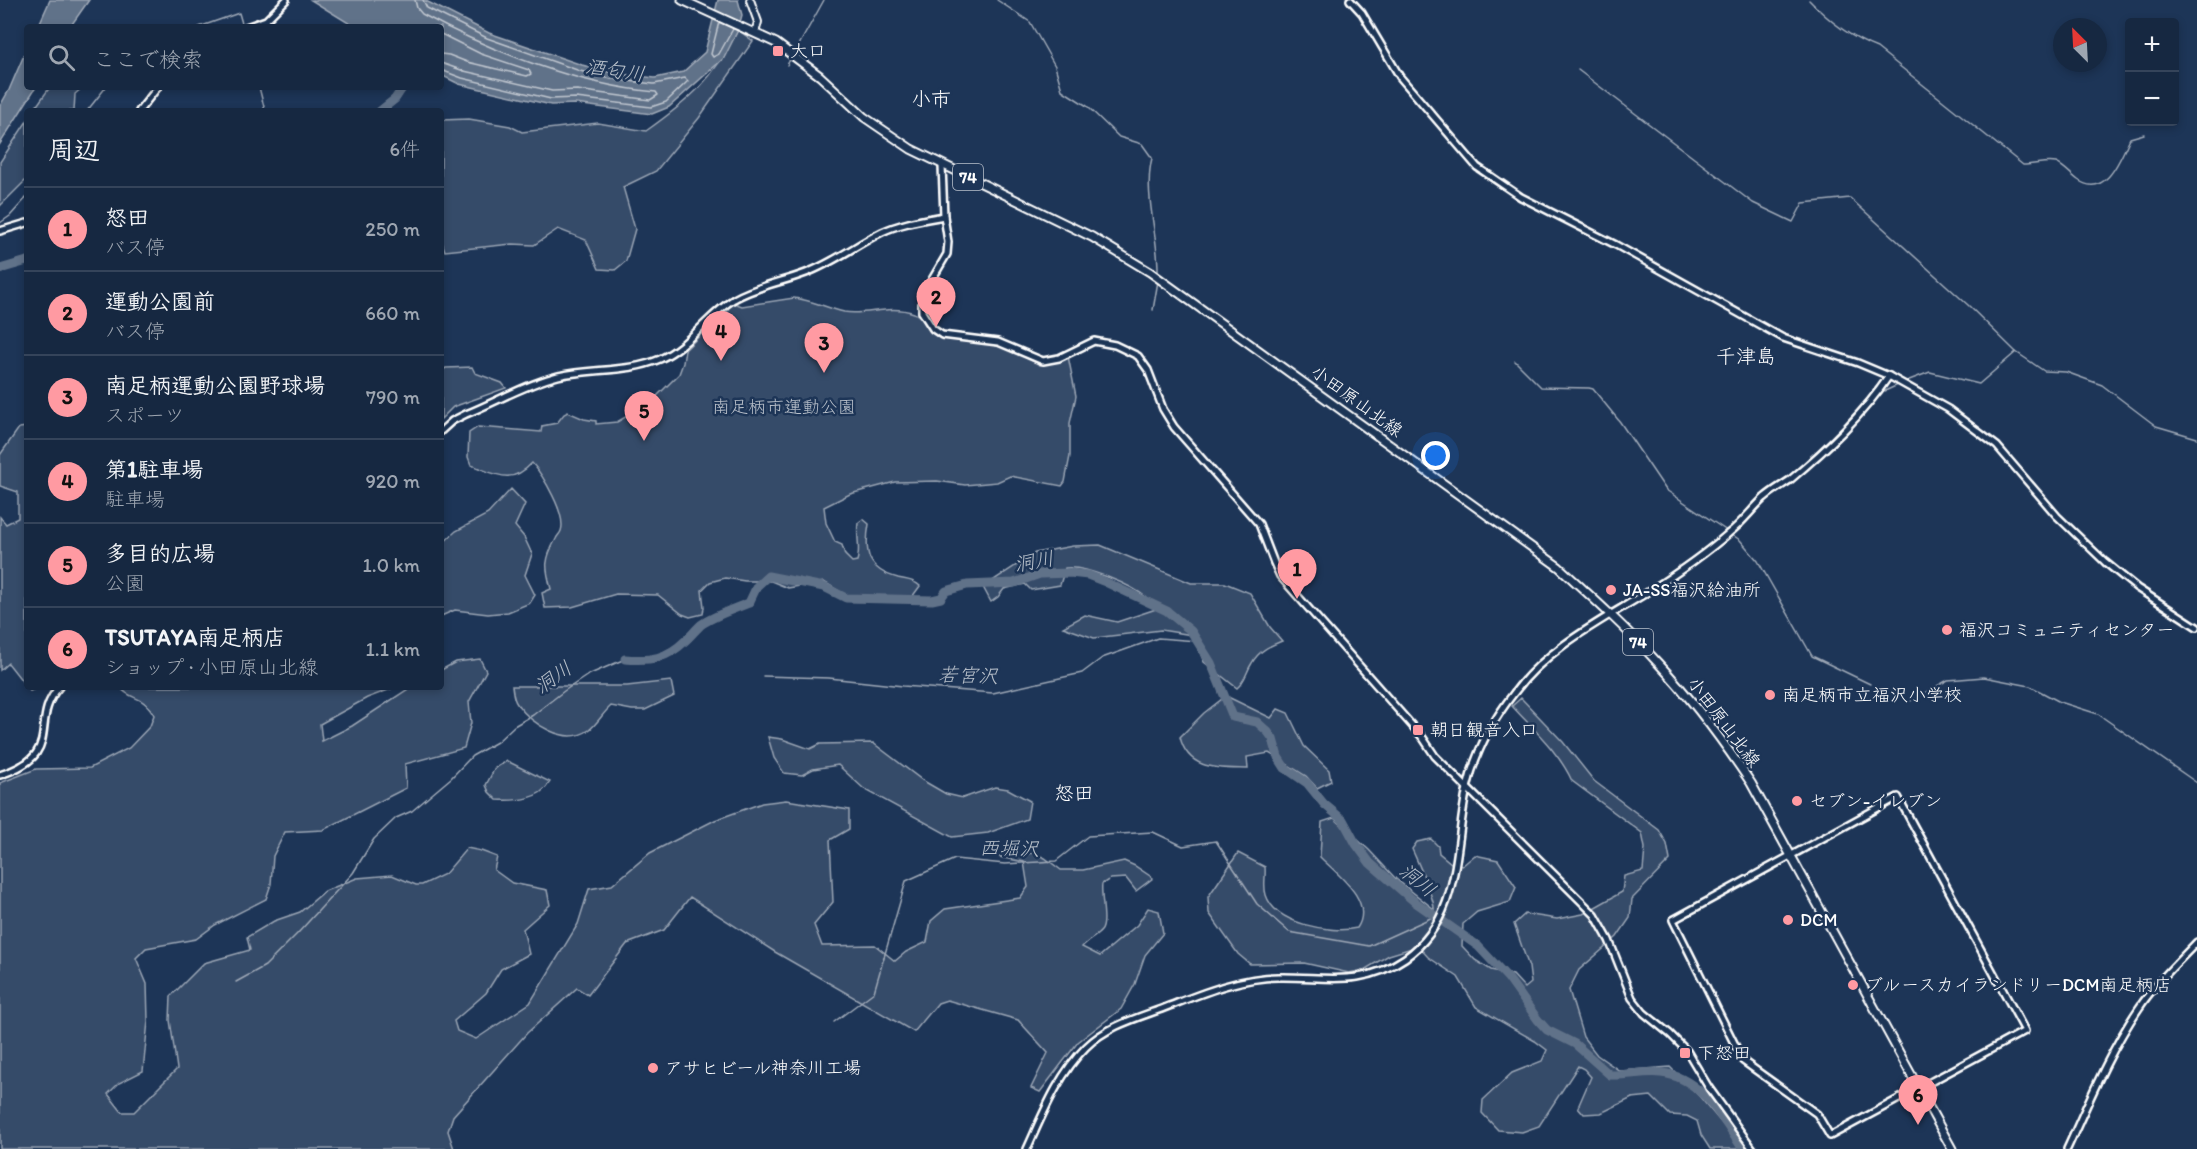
<!DOCTYPE html>
<html lang="ja">
<head>
<meta charset="utf-8">
<style>
  body { margin:0; font-family:Itim,"Klee One",sans-serif; background:#1f3048; color:#f1f3f6 }
  .controls { position:absolute; right:18px; top:18px; display:grid; overflow:hidden; border-radius:6px; box-shadow:0 3px 9px #0003 }
  .controls button { width:54px; height:54px; display:grid; place-items:center; padding:0; border:0; border-bottom:2px solid #35445a; background:#162841; color:#f1f3f6; font:30px sans-serif }
  .compass { position:absolute; left:2053px; top:18px; width:54px; height:54px; border-radius:50%; background:#162841; box-shadow:0 3px 9px #0003; rotate:336deg }
  .you { position:absolute; left:1436px; top:456px; width:21px; height:21px; margin:-15px; border:4px solid #fff; border-radius:50%; background:#1a73e8; box-shadow:0 0 0 9px #1a73e833 }
  .badge { display:grid; place-items:center; width:39px; height:39px; border-radius:50%; background:#ff9aa2; color:#111; font-size:20px; font-weight:700 }
  .pin { position:absolute; translate:-50% -50px; filter:drop-shadow(0 2px 3px #0008) }
  .pin::after { content:''; position:absolute; top:32px; width:21px; height:18px; background:inherit; clip-path:polygon(0 0,100% 0,50% 100%) }
  .list { margin:0; padding:0; list-style:none }
  h2 { display:flex; justify-content:space-between; align-items:center; height:78px; margin:0; padding:0 24px; font-size:26px }
  h2 small { font-size:20px; font-weight:400; color:#9ea6b1 }
  .list li { display:grid; grid-template-columns:39px 1fr auto; gap:18px; align-items:center; box-sizing:border-box; height:84px; padding:0 24px; border-top:2px solid #35445a }
  .list b { display:block; font-size:22px; white-space:nowrap }
  .list p { margin:0; font-size:20px; white-space:nowrap; color:#9ea6b1 }
  .list em { font-size:20px; font-style:normal; color:#9ea6b1 }
  .icon { flex:none; width:33px; height:33px; fill:none; stroke:currentColor; stroke-width:2; stroke-linecap:round; stroke-linejoin:round }
  .map { position:relative; flex:none; width:2197px; height:1149px; overflow:hidden }
  .search { position:absolute; background:#162841; box-shadow:0 3px 9px #0003; left:24px; top:24px; width:420px; height:66px; display:flex; align-items:center; gap:15px; box-sizing:border-box; padding:0 21px; border-radius:6px; color:#9ea6b1; font-size:22px }
  .panel { position:absolute; background:#162841; box-shadow:0 3px 9px #0003; left:24px; top:108px; width:420px; height:582px; border-radius:6px }
  .map>svg:first-child { display:block }
</style>
</head>
<body>
<div class="map">
<svg width="2197" height="1149" viewBox="0 0 2197 1149">
  <rect width="100%" height="100%" fill="#1d3557"/>
  <filter id="ink" filterUnits="userSpaceOnUse"><feTurbulence type="fractalNoise" baseFrequency=".0167" numOctaves="2"/><feDisplacementMap in="SourceGraphic" scale="12" xChannelSelector="R" yChannelSelector="G"/><feConvolveMatrix kernelMatrix="1 2 1 2 8 2 1 2 1" color-interpolation-filters="sRGB"/></filter>
  <g filter="url(#ink)">
    <!-- green -->
    <g fill="#364b69" stroke="#9aa5b4" stroke-width="1.5">
      <path d="M 738,30 L 753,41 L 699,118 L 656,171 L 623,187 L 635,229 L 626,261 L 615,270 L 599,269 L 586,240 L 558,229 L 534,245 L 512,244 L 445,251 L 441,239 L 441,120 L 469,119 L 510,126 L 522,132 L 598,123 L 646,131 C 691,99 713,80 738,30 Z"/>
      <path d="M 50,87 L 83,87 L 75,94 L 74,111 L 33,111 Z"/>
      <path d="M 27,121 L 27,179 L 0,206 L 0,162 Z"/>
      <path d="M 794,298 C 812,300 826,308 844,312 C 867,316 889,304 914,313 C 920,314 931,332 941,338 L 1003,346 L 1040,365 L 1062,361 L 1068,356 L 1076,396 L 1070,423 L 1070,456 L 1065,482 L 1062,486 L 1010,476 L 997,482 L 965,485 L 937,481 L 895,482 L 850,494 L 824,507 L 826,523 L 835,542 L 842,545 L 845,555 L 852,562 L 857,561 C 861,549 856,536 858,523 L 863,519 L 869,524 C 864,552 867,570 898,578 C 907,580 913,580 920,586 L 912,597 L 846,595 L 824,582 L 788,588 L 771,581 L 745,581 L 725,578 L 710,582 L 702,590 L 704,607 L 703,614 L 690,617 L 682,614 L 658,595 L 616,594 L 572,607 L 545,608 L 542,593 L 551,589 C 545,567 544,560 556,539 C 557,536 560,534 561,531 C 567,515 542,474 532,463 C 511,486 496,474 471,465 L 468,457 L 469,433 L 478,427 L 541,432 L 542,426 L 557,423 L 564,414 L 568,412 L 584,419 L 596,421 L 596,424 L 617,422 L 650,403 L 679,374 L 683,363 L 685,350 L 714,322 L 728,311 L 728,307 L 734,303 L 742,306 Z"/>
      <path d="M 472,367 L 475,373 L 502,383 L 506,388 L 453,407 L 441,419 L 441,371 L 446,368 Z"/>
      <path d="M 27,427 L 27,687 L 40,687 L 30,691 L 8,663 L 0,670 L 0,517 L 6,524 L 18,518 L 18,492 L 0,486 L 0,455 L 19,428 Z"/>
      <path d="M 511,489 L 525,504 L 515,526 L 524,537 L 532,554 L 525,575 L 535,595 L 530,603 L 508,612 L 488,614 L 455,610 L 441,616 L 441,545 L 456,531 L 488,514 Z"/>
      <path d="M 1100,545 L 1191,583 L 1225,583 L 1250,593 L 1270,627 L 1282,641 C 1270,646 1259,650 1252,663 C 1246,672 1246,680 1237,688 L 1204,662 L 1192,635 L 1161,630 L 1094,638 L 1063,627 L 1085,615 L 1117,622 L 1156,609 C 1154,606 1151,600 1147,598 C 1132,585 1084,565 1065,568 L 1060,585 L 1031,590 L 1025,584 L 1004,589 L 998,597 L 991,602 L 983,587 L 1035,553 L 1073,546 Z"/>
      <path d="M 480,659 L 486,671 L 469,702 L 471,723 L 464,748 L 405,764 L 406,788 L 323,830 L 285,832 L 273,856 L 271,884 L 266,899 L 215,925 L 196,939 L 146,948 L 136,958 L 147,984 L 148,1021 L 143,1071 L 119,1083 L 108,1094 L 122,1112 L 134,1112 L 177,1069 L 170,1020 L 171,996 L 204,963 L 250,950 L 247,937 L 274,921 L 300,912 L 325,891 L 357,878 L 392,875 L 416,885 L 422,885 L 445,874 L 467,848 L 481,851 L 497,857 L 494,870 L 512,883 L 547,890 L 550,905 L 523,929 L 529,954 L 501,969 L 486,993 L 454,1021 L 457,1031 L 476,1039 L 530,1003 L 578,924 L 589,889 L 612,885 L 650,853 L 715,820 L 762,803 L 786,800 L 849,810 L 849,829 L 830,840 L 833,902 L 814,925 L 822,946 L 875,945 L 895,961 L 906,952 L 927,942 L 931,921 L 945,909 L 1020,898 L 1028,887 L 1024,862 L 999,857 L 1034,853 L 1045,858 L 1061,870 L 1083,870 L 1124,861 L 1135,866 L 1153,878 L 1136,891 L 1126,878 L 1110,879 L 1102,884 C 1100,896 1108,923 1101,931 C 1096,937 1087,941 1082,947 L 1100,956 L 1137,925 L 1148,908 L 1159,911 L 1163,933 L 1145,955 L 1135,984 L 1121,1009 L 1078,1042 L 1040,1092 L 1031,1088 L 1048,1053 L 1018,1020 L 947,1000 L 938,1003 L 914,1032 L 775,952 L 690,897 L 664,930 L 627,944 L 588,995 L 577,988 L 527,1033 L 453,1116 L 448,1131 L 454,1149 L 0,1149 L 0,783 L 36,769 L 90,768 L 129,748 L 150,726 L 154,715 C 143,694 130,701 120,687 L 391,687 L 391,689 L 367,698 L 320,724 L 322,741 L 352,726 L 411,687 L 441,687 L 441,670 L 456,662 Z"/>
      <path d="M 671,681 L 674,696 L 645,710 L 632,710 L 611,706 C 603,713 597,724 589,730 C 565,747 531,723 517,704 C 513,699 513,692 512,686 L 627,686 Z"/>
      <path d="M 1226,696 L 1271,718 L 1278,709 L 1288,713 L 1304,746 L 1329,770 L 1331,781 L 1317,788 L 1306,776 L 1269,753 L 1247,757 L 1248,769 C 1219,768 1188,771 1180,737 L 1204,713 Z"/>
      <path d="M 1521,698 L 1563,742 L 1594,781 L 1659,830 L 1667,844 L 1670,860 L 1632,899 L 1630,918 L 1617,937 L 1579,970 L 1569,990 L 1583,1037 L 1597,1055 L 1620,1071 L 1670,1067 L 1700,1097 L 1743,1149 L 1710,1149 L 1701,1135 L 1697,1121 L 1687,1116 L 1670,1115 L 1651,1096 L 1632,1098 L 1601,1113 L 1584,1114 L 1578,1107 L 1591,1077 L 1584,1069 L 1578,1066 L 1539,1126 L 1522,1132 L 1498,1130 L 1482,1113 L 1483,1100 L 1512,1073 L 1542,1061 L 1547,1050 L 1535,1041 L 1476,1007 L 1458,977 L 1428,957 L 1418,946 L 1389,955 L 1364,970 L 1349,973 L 1304,963 L 1250,964 L 1238,954 L 1209,913 L 1208,897 L 1238,853 L 1265,867 C 1266,877 1263,886 1266,895 C 1275,924 1331,934 1357,928 C 1375,901 1337,874 1320,857 L 1322,822 L 1334,818 L 1369,850 L 1396,879 L 1434,909 C 1435,899 1417,861 1412,849 L 1417,842 L 1431,839 L 1438,846 L 1439,853 L 1451,863 L 1462,866 L 1475,855 L 1498,860 L 1516,887 L 1510,902 L 1477,912 L 1463,924 L 1462,946 L 1475,960 L 1491,970 L 1513,975 L 1525,988 L 1531,983 L 1529,967 L 1514,924 L 1525,914 L 1557,919 L 1583,914 L 1622,892 L 1624,876 L 1643,871 L 1645,848 L 1642,833 L 1572,781 C 1559,752 1533,729 1512,706 Z"/>
      <path d="M 768,737 L 782,739 L 810,749 L 820,744 L 873,743 L 922,780 L 946,794 L 963,798 L 995,787 L 1008,789 L 1030,801 L 1027,819 L 988,833 L 952,837 L 864,789 L 838,765 L 813,769 L 802,775 L 784,773 L 774,758 Z"/>
      <path d="M 507,761 L 550,782 C 540,800 516,801 497,800 L 489,792 L 486,785 L 495,768 Z"/>
    </g>
    <!-- water -->
    <g fill="#617289" stroke="#a0aab8" stroke-width="1.5">
      <path d="M 50,0 L 89,0 L 70,27 L 38,27 Z"/>
      <path d="M 311,0 L 424,0 L 489,33 L 582,65 L 612,73 L 655,78 L 683,72 L 705,52 L 718,0 L 738,0 L 742,15 L 738,30 L 724,58 L 669,107 L 652,114 L 575,104 L 551,105 L 459,84 L 441,75 L 441,27 L 355,27 Z"/>
      <path d="M 27,48 L 27,87 L 36,87 L 0,144 L 0,106 L 9,90 Z"/>
    </g>
    <g fill="none" stroke-linecap="round" stroke-linejoin="round">
      <!-- shore -->
      <g stroke="#c0c7d0" stroke-width="1.5">
        <path d="M 415,0 L 417,8 L 422,14 C 490,51 577,85 656,92 L 658,95 L 650,100 L 577,90 L 552,91 L 464,71 L 441,63"/>
        <path d="M 423,0 L 427,8 L 487,38 L 580,71 L 611,79 L 654,84 L 685,78 L 688,81 L 666,102 L 651,107 L 576,98 L 551,99 L 462,78 L 441,70"/>
        <path d="M 719,22 L 711,54 L 713,57 L 719,54 L 733,29"/>
        <path d="M 441,34 L 481,54 L 529,70 L 531,74 L 527,76 L 467,62 L 449,55 L 441,54"/>
      </g>
      <!-- stream -->
      <g stroke="#a0aab8" stroke-width="1.5">
        <path d="M 997,0 L 1030,22 L 1055,66 L 1062,90 L 1087,106 L 1119,137 L 1142,144 L 1152,158 C 1143,194 1159,238 1158,273"/>
        <path d="M 1809,0 C 1829,21 1851,38 1877,48 L 2023,165 C 2033,165 2046,161 2056,163 C 2064,166 2071,175 2078,180 C 2106,200 2121,157 2130,138 L 2144,134"/>
        <path d="M 199,27 L 239,13 L 243,27"/>
        <path d="M 794,54 L 824,0"/>
        <path d="M 787,65 L 791,58"/>
        <path d="M 1578,70 L 1753,203 L 1793,222 L 1803,203 L 1850,198 L 1968,305 L 2016,352"/>
        <path d="M 259,87 L 265,111"/>
        <path d="M 87,111 L 106,87"/>
        <path d="M 0,223 L 10,216 L 27,197"/>
        <path d="M 1153,310 L 1158,281"/>
        <path d="M 1515,361 L 1541,387 L 1589,388 L 1593,389 L 1620,422 L 1666,490 L 1727,531"/>
        <path d="M 1904,382 L 1930,372 L 1979,384 L 2016,352 L 2044,371 L 2066,372 L 2102,385 L 2156,426 L 2197,438"/>
        <path d="M 1885,391 L 1900,384"/>
        <path d="M 1731,534 L 1740,540 L 1758,561 L 1812,656 L 1870,684"/>
        <path d="M 763,676 L 829,678 L 903,686 L 993,693 L 1082,673 L 1102,658 L 1158,638 L 1197,641"/>
        <path d="M 1910,701 L 1948,680 L 1984,677 L 2030,686 L 2060,702 L 2098,714 L 2197,783"/>
        <path d="M 236,982 L 265,966 L 298,933 L 353,873 L 374,839 L 396,818 L 412,811 L 451,778 L 472,756 L 497,742 L 514,726 L 533,715 L 564,691 L 588,675 L 625,659"/>
        <path d="M 834,1022 L 874,992 L 906,881 L 955,859 L 1005,864 L 1056,861 L 1088,836 L 1153,832 L 1183,846 L 1216,841 L 1257,904 L 1289,932 L 1369,946 L 1435,916"/>
      </g>
      <!-- river -->
      <g stroke="#617289" stroke-width="9">
        <path d="M 380,111 L 395,99 L 403,87"/>
        <path d="M 0,269 L 27,261"/>
        <path d="M 625,659 C 650,661 667,659 685,641 C 691,636 696,629 702,624 C 716,615 733,609 749,603 L 757,586 L 768,576 L 824,587 L 846,598 L 932,600 L 941,598 L 946,591 L 967,585 L 1014,583 L 1040,574 L 1070,573 L 1088,575 L 1103,581 L 1167,611 L 1191,631 L 1211,663 L 1233,717 L 1257,722 L 1268,732 L 1273,739 L 1278,757 L 1285,768 L 1307,783 L 1324,804 L 1343,820 L 1356,844 L 1370,863 L 1415,902 L 1478,946 L 1508,978 L 1538,1020 L 1547,1030 L 1575,1044 L 1610,1075 C 1627,1076 1644,1071 1661,1073 C 1702,1077 1722,1119 1743,1149"/>
      </g>
      <defs>
        <g id="tertiary">
          <path d="M 1350,0 L 1362,13 L 1400,77 L 1477,167 L 1521,197 L 1616,245 L 1783,338 L 1858,363 L 1889,376 L 1948,409 L 1997,446 L 2057,516 L 2105,562 L 2137,588 L 2197,627"/>
          <path d="M 246,27 L 266,20 L 286,0"/>
          <path d="M 139,111 L 158,87"/>
          <path d="M 942,166 L 944,216 L 948,242 L 947,254 L 927,288 L 922,304 L 922,312 L 933,329 L 942,335 L 998,342 L 1043,361 L 1059,358 L 1094,341 L 1115,345 L 1138,356 L 1148,370 L 1163,409 L 1174,427 L 1259,524 L 1274,563 L 1280,576 L 1423,738 L 1435,756 L 1595,915 L 1609,940 L 1632,998 L 1644,1013 L 1670,1034 L 1687,1051 L 1709,1088 L 1753,1149"/>
          <path d="M 0,231 L 27,223"/>
          <path d="M 441,431 L 452,421 L 466,414 C 496,402 526,384 558,376 C 592,368 628,373 660,359 C 690,345 707,316 734,299 C 756,286 783,282 806,273 C 833,263 856,245 882,232 C 901,223 923,220 944,216"/>
          <path d="M 0,775 C 66,754 28,722 59,687"/>
          <path d="M 1898,797 L 2025,1031 L 1830,1136 L 1817,1114 L 1743,1061 L 1673,920 Z"/>
          <path d="M 1027,1149 C 1043,1114 1058,1075 1086,1047 C 1107,1026 1137,1018 1164,1008 C 1201,994 1237,978 1278,977 C 1326,976 1361,988 1405,958 C 1462,918 1454,848 1467,788 C 1475,753 1492,721 1514,693 C 1547,648 1601,621 1648,592 C 1676,574 1704,555 1729,533 C 1742,523 1752,509 1764,498 C 1772,491 1781,486 1790,480 C 1827,449 1862,416 1889,376"/>
          <path d="M 2067,1149 C 2089,1101 2109,1052 2139,1008 C 2155,984 2177,963 2197,942"/>
        </g>
        <path id="secondary" d="M 750,0 L 758,22 L 755,33"/>
        <path id="primary" d="M 682,0 L 776,43 L 820,76 L 864,117 L 911,149 L 1092,237 L 1150,272 L 1559,567 C 1593,598 1627,629 1658,663 C 1693,700 1723,741 1751,783 L 1952,1149"/>
      </defs>
      <!-- tertiary casing -->
      <use href="#tertiary" stroke="#fff" stroke-width="10"/>
      <!-- secondary casing -->
      <use href="#secondary" stroke="#fff" stroke-width="10"/>
      <!-- primary casing -->
      <use href="#primary" stroke="#fff" stroke-width="11"/>
      <!-- tertiary -->
      <use href="#tertiary" stroke="#1d3557" stroke-width="5"/>
      <!-- secondary -->
      <use href="#secondary" stroke="#1d3557" stroke-width="6"/>
      <!-- primary -->
      <use href="#primary" stroke="#1d3557" stroke-width="7"/>
    </g>
  </g>
  <!-- markers -->
  <g fill="#ff9aa2" stroke="#1d3557" stroke-width="2">
    <rect x="772" y="45" width="12" height="12" rx="3"/>
    <circle cx="1611" cy="590" r="6"/>
    <circle cx="1947" cy="630" r="6"/>
    <circle cx="1770" cy="695" r="6"/>
    <rect x="1412" y="724" width="12" height="12" rx="3"/>
    <circle cx="1797" cy="801" r="6"/>
    <circle cx="1788" cy="920" r="6"/>
    <circle cx="1853" cy="985" r="6"/>
    <rect x="1679" y="1047" width="12" height="12" rx="3"/>
    <circle cx="653" cy="1068" r="6"/>
  </g>
  <g text-anchor="middle" dominant-baseline="central" stroke-width="5" stroke-linejoin="round" paint-order="stroke">
    <!-- shield labels -->
    <g fill="#1d3557" stroke="#bbc2cd" stroke-width="1.5">
      <rect x="953" y="164" width="30" height="26" rx="4.5"/>
      <rect x="1623" y="629" width="30" height="26" rx="4.5"/>
    </g>
    <g font-size="16" font-weight="bold" fill="#fff">
      <text x="968" y="177">74</text>
      <text x="1638" y="642">74</text>
    </g>
    <!-- poi labels -->
    <g font-size="18" fill="#fff" stroke="#1d3557" text-anchor="start">
      <text x="790" y="51">大口</text>
      <text x="1623" y="590">JA-SS福沢給油所</text>
      <text x="1959" y="630">福沢コミュニティセンター</text>
      <text x="1782" y="695">南足柄市立福沢小学校</text>
      <text x="1430" y="730">朝日観音入口</text>
      <text x="1809" y="801">セブン-イレブン</text>
      <text x="1800" y="920">DCM</text>
      <text x="1865" y="985">ブルースカイランドリーDCM南足柄店</text>
      <text x="1697" y="1053">下怒田</text>
      <text x="665" y="1068">アサヒビール神奈川工場</text>
    </g>
    <!-- street labels -->
    <g font-size="18" fill="#fff" stroke="#1d3557">
      <text transform="translate(1357 401) rotate(36)">小田原山北線</text>
      <text transform="translate(1724 722) rotate(53)">小田原山北線</text>
    </g>
    <!-- park labels -->
    <g font-size="18" fill="#b9c0ca" stroke="#1d3557">
      <text x="784" y="407">南足柄市運動公園</text>
    </g>
    <!-- water labels -->
    <g font-size="20" font-style="italic" fill="#b8c0ca" stroke="#1d3557">
      <text transform="translate(615 70) rotate(8)">酒匂川</text>
      <text transform="translate(1034 561) rotate(-10)">洞川</text>
      <text transform="translate(968 675) rotate(2)">若宮沢</text>
      <text transform="translate(553 677) rotate(-35)">洞川</text>
      <text transform="translate(1009 848) rotate(1)">西堀沢</text>
      <text transform="translate(1418 880) rotate(39)">洞川</text>
    </g>
    <!-- neighbourhood labels -->
    <g font-size="20" fill="#fff" stroke="#1d3557">
      <text x="931" y="99">小市</text>
      <text x="1746" y="356">千津島</text>
      <text x="1074" y="793">怒田</text>
    </g>
  </g>
</svg>
<div class="controls">
<button>+</button>
<button>−</button>
</div>
<svg class="compass" viewBox="-18 -18 36 36"><path d="M0-13l5 13h-10z" fill="#e53935"/><path d="M0 13l5-13h-10z" fill="#9ea6b1"/></svg>
<div class="you"></div>
<div class="pin badge" style="left:1297px;top:599px">1</div>
<div class="pin badge" style="left:936px;top:327px">2</div>
<div class="pin badge" style="left:824px;top:373px">3</div>
<div class="pin badge" style="left:721px;top:361px">4</div>
<div class="pin badge" style="left:644px;top:441px">5</div>
<div class="pin badge" style="left:1918px;top:1125px">6</div>
<div class="search"><svg class="icon" aria-label="search" viewBox="0 0 24 24"><circle cx="10" cy="10" r="6"/><path d="M15 15l6 6"/></svg>ここで検索</div>
<section class="panel">
<h2>周辺<small>6件</small></h2>
<ul class="list">
<li><span class="badge">1</span><div><b>怒田</b><p>バス停</p></div><em>250 m</em></li>
<li><span class="badge">2</span><div><b>運動公園前</b><p>バス停</p></div><em>660 m</em></li>
<li><span class="badge">3</span><div><b>南足柄運動公園野球場</b><p>スポーツ</p></div><em>790 m</em></li>
<li><span class="badge">4</span><div><b>第1駐車場</b><p>駐車場</p></div><em>920 m</em></li>
<li><span class="badge">5</span><div><b>多目的広場</b><p>公園</p></div><em>1.0 km</em></li>
<li><span class="badge">6</span><div><b>TSUTAYA南足柄店</b><p>ショップ · 小田原山北線</p></div><em>1.1 km</em></li>
</ul>
</section>
</div>
</body>
</html>
